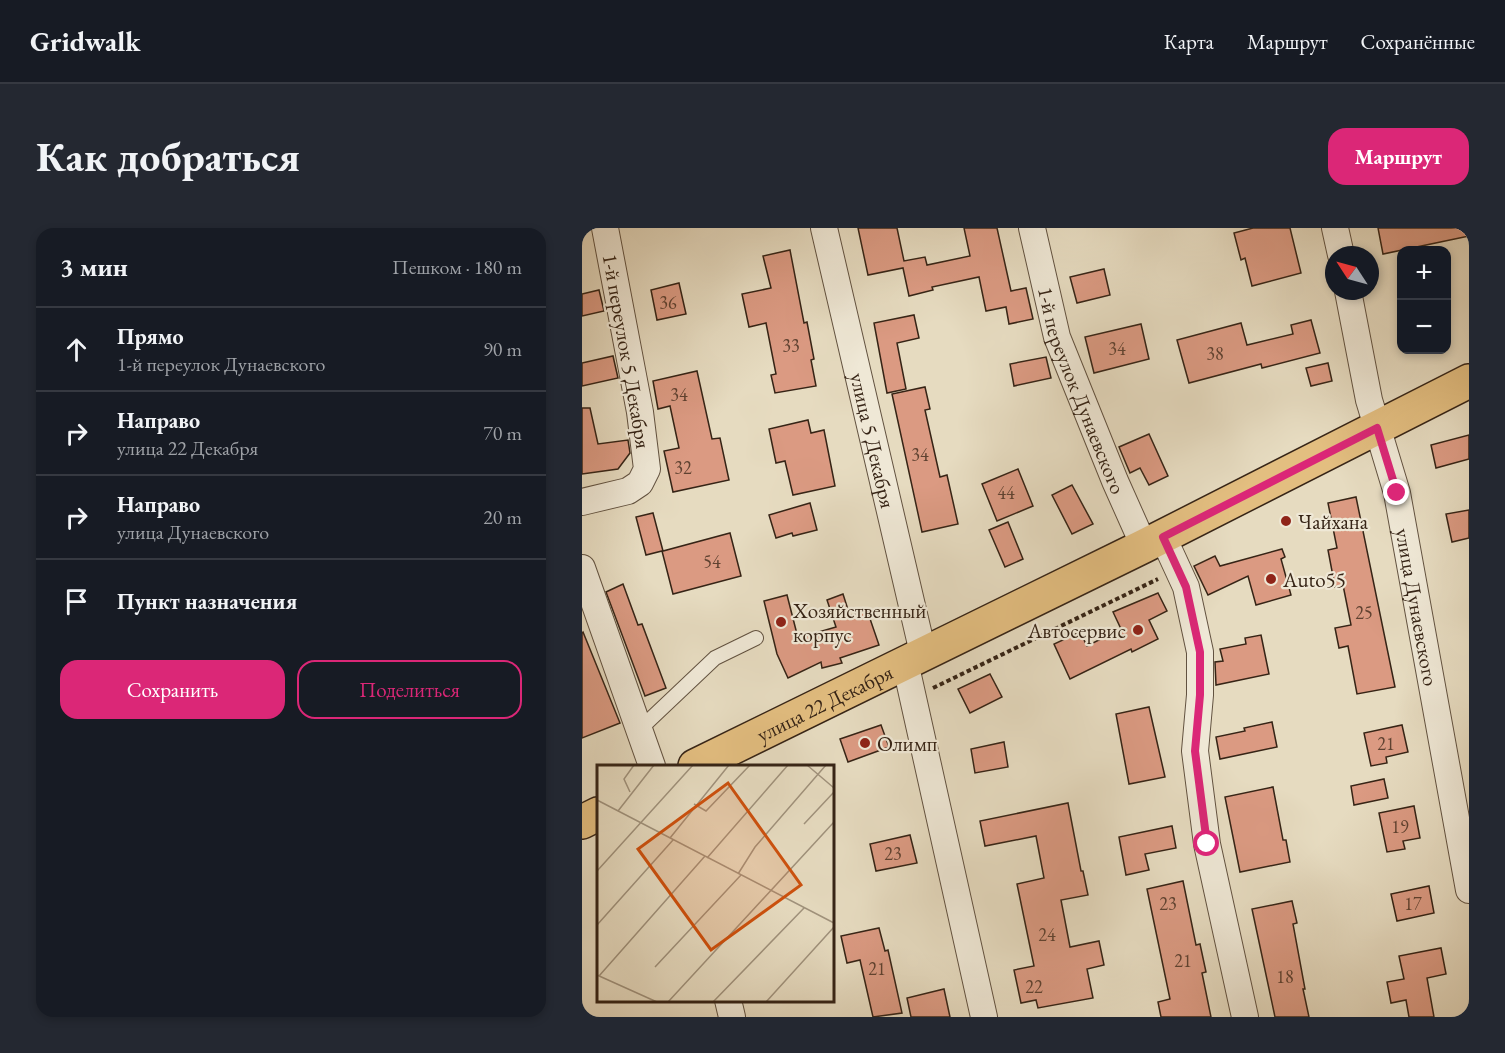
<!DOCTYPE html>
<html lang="ru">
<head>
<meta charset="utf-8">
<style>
  body { margin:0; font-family:"EB Garamond",serif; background:#242831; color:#f1f3f6 }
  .controls { position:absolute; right:18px; top:18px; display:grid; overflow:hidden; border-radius:12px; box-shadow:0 3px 9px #0003 }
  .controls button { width:54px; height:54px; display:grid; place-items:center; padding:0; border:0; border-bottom:2px solid #363941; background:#171b24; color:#f1f3f6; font:30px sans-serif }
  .compass { position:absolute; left:743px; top:18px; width:54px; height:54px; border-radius:50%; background:#171b24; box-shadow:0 3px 9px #0003; rotate:306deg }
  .stop { position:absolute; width:18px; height:18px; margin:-14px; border:4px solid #db2777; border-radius:50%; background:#fff }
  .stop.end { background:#db2777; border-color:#fff; box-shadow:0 2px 6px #0008 }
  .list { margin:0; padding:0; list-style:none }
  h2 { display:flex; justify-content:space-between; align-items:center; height:78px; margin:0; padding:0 24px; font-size:26px }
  h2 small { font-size:20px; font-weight:400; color:#9ea1a6 }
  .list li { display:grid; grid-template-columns:39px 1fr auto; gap:18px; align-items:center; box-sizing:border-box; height:84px; padding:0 24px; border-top:2px solid #363941 }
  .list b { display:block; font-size:22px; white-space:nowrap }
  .list p { margin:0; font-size:20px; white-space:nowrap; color:#9ea1a6 }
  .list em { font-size:20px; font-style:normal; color:#9ea1a6 }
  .actions { display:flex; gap:12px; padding:18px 24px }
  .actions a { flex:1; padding:14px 0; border:2px solid #db2777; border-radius:18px; text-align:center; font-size:21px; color:#db2777 }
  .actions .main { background:#db2777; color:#fff }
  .icon { flex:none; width:33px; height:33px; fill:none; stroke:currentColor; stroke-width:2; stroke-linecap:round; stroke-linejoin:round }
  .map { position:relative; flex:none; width:887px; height:789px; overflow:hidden; border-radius:18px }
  header { display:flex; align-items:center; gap:36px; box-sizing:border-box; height:84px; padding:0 30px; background:#171b24; border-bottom:2px solid #363941 }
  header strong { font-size:28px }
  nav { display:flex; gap:33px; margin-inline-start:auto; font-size:21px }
  .intro { display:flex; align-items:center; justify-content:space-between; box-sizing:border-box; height:144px; padding:0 36px }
  h1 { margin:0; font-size:42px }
  .button { padding:15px 27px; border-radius:18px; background:#db2777; color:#fff; font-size:21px; font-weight:700 }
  main { display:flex; gap:36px; padding:0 36px }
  aside { flex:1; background:#171b24; border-radius:18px; box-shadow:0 3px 9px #0003 }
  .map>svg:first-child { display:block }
</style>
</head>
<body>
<header>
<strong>Gridwalk</strong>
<nav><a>Карта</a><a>Маршрут</a><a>Сохранённые</a></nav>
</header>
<div class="intro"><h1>Как добраться</h1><a class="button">Маршрут</a></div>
<main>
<aside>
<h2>3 мин<small>Пешком · 180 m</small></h2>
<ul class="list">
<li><svg class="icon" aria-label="ahead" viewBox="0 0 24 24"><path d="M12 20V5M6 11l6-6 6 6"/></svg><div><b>Прямо</b><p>1-й переулок Дунаевского</p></div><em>90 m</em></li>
<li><svg class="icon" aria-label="right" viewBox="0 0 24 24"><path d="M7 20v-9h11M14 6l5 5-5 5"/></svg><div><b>Направо</b><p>улица 22 Декабря</p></div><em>70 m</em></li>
<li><svg class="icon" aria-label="right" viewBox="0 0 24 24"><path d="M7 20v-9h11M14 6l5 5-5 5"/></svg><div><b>Направо</b><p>улица Дунаевского</p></div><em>20 m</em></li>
<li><svg class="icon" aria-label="arrive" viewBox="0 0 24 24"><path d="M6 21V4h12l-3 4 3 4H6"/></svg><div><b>Пункт назначения</b></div></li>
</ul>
<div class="actions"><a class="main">Сохранить</a><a>Поделиться</a></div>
</aside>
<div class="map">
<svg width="887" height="789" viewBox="0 0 887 789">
  <rect width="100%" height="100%" fill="#e6dbc0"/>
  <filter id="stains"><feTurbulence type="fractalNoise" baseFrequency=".00333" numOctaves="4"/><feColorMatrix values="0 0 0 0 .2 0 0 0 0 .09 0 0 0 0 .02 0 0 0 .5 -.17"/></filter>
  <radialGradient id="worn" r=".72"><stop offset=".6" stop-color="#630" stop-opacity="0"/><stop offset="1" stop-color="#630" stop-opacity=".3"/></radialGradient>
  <!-- building -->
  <g fill="#db9a82" stroke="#362416" stroke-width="1.5">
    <path d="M 276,0 L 315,0 L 322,33 L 343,29 L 345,37 L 388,28 L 382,0 L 415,0 L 429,63 L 444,60 L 451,91 L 427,96 L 424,79 L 404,83 L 397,49 L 350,59 L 351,62 L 327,68 L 321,40 L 286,47 Z"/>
    <path d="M 671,0 L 708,0 L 719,45 L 670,58 L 663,30 L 659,32 L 652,5 Z"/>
    <path d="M 796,0 L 886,0 L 887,8 L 801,26 Z"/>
    <path d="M 208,22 L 222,95 L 225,94 L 232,131 L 229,132 L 234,158 L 193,165 L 189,147 L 194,146 L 184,95 L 167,99 L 160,66 L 189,60 L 181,28 Z"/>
    <path d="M 522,41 L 528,67 L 495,75 L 488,49 Z"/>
    <path d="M 97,55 L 104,86 L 75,92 L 69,62 Z"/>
    <path d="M 17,62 L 22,83 L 0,88 L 0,66 Z"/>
    <path d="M 332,87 L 337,110 L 315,115 L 324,161 L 305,165 L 292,95 Z"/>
    <path d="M 729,92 L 738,125 L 680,140 L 679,136 L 607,155 L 595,112 L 659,95 L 665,117 L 711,106 L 709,97 Z"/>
    <path d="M 559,96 L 567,131 L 512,145 L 503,109 Z"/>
    <path d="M 31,128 L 36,150 L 0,158 L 0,135 Z"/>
    <path d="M 464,129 L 469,150 L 432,158 L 428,136 Z"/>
    <path d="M 746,135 L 750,153 L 729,158 L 724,140 Z"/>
    <path d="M 115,143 L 130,211 L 138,210 L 147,252 L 91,264 L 82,223 L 97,220 L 88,178 L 76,181 L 71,153 Z"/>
    <path d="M 343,159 L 348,181 L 343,182 L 358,249 L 365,247 L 376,296 L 340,304 L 310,166 Z"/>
    <path d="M 0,180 L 8,180 L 16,216 L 46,212 L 48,225 L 36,241 L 0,246 Z"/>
    <path d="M 226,192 L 229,205 L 242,202 L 253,258 L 211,267 L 203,233 L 194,235 L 187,201 Z"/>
    <path d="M 567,206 L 586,248 L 567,257 L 558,240 L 548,245 L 537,219 Z"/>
    <path d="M 887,207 L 887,231 L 854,240 L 849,217 Z"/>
    <path d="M 436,241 L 451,278 L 415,293 L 400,256 Z"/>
    <path d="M 490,257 L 511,296 L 490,306 L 470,267 Z"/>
    <path d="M 774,269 L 813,459 L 775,466 L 766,418 L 757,420 L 753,400 L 769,397 L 761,357 L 753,359 L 746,322 L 755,320 L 746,275 Z"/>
    <path d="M 228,275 L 235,302 L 211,308 L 210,305 L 194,310 L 187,287 Z"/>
    <path d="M 887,282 L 887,310 L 870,314 L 864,286 Z"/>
    <path d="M 71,285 L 81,323 L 148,305 L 159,348 L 91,366 L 80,323 L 64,327 L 54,289 Z"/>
    <path d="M 426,294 L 441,331 L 423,339 L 407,302 Z"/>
    <path d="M 700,321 L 703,329 L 699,331 L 709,367 L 674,377 L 666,348 L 626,367 L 612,338 L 633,328 L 638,338 Z"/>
    <path d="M 41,356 L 56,397 L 60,396 L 84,460 L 63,468 L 24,364 Z"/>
    <path d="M 576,365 L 585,383 L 567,392 L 576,411 L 550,424 L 549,421 L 488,451 L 472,416 L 498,404 L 505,418 L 539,401 L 531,384 Z"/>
    <path d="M 261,366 L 268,388 L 285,382 L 297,417 L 258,430 L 260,435 L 240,440 L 239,434 L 206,450 L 195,426 L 182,373 L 205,367 L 216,410 L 254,399 L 245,372 Z"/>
    <path d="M 1,404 L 38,495 L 0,510 L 0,405 Z"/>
    <path d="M 679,407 L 687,446 L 634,457 L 633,434 L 641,433 L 638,421 L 664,416 L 663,410 Z"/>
    <path d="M 408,446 L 420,469 L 388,485 L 376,461 Z"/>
    <path d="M 567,479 L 583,549 L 547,556 L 534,486 Z"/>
    <path d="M 690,494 L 695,519 L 638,531 L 634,509 L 663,503 L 662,500 Z"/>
    <path d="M 299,497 L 307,519 L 266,534 L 258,511 Z"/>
    <path d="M 820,497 L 826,524 L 804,529 L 805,535 L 789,538 L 782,505 Z"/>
    <path d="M 422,514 L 426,539 L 393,545 L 389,521 Z"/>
    <path d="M 802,551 L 806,570 L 772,577 L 769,558 Z"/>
    <path d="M 691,559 L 701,612 L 704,612 L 708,634 L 658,644 L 643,569 Z"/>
    <path d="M 486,575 L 499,643 L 501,643 L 506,667 L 479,672 L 488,719 L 517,713 L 522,737 L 505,741 L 511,770 L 456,780 L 454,772 L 439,775 L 432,742 L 452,738 L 435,656 L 462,650 L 454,608 L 403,618 L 398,593 Z"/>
    <path d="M 832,578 L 838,610 L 821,613 L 823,621 L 805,624 L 797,585 Z"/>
    <path d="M 590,598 L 594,620 L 563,626 L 567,642 L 544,647 L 537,609 Z"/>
    <path d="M 328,607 L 335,635 L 294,643 L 288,616 Z"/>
    <path d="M 601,653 L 614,717 L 618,716 L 624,744 L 620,745 L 629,789 L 579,789 L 576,774 L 588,771 L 565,661 Z"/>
    <path d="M 847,658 L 852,685 L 815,693 L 809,666 Z"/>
    <path d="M 710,673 L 715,695 L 711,696 L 723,761 L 721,761 L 727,789 L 693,789 L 670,681 Z"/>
    <path d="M 297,700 L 303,723 L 306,722 L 320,785 L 291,789 L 278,732 L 265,735 L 259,708 Z"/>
    <path d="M 859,720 L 864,746 L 845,750 L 852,789 L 827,789 L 824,772 L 809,775 L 805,754 L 822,751 L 817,728 Z"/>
    <path d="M 362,761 L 368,789 L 329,789 L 325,770 Z"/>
  </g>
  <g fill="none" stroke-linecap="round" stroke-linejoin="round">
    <defs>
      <path id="lane" d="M 57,502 L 133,430 L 174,410"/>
      <g id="street">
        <path id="s1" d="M 242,0 L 341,425"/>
        <path id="s2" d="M 450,0 L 475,109 L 533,253 L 562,318"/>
        <path d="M 753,0 L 759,27"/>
        <path id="s3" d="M 766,63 L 787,172 L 815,265 L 887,662"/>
        <path d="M 0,274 L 46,263 L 58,255 L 65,241 L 58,184 L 23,0"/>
        <path d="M 581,309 L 604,359 L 618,424 L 618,467 L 613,523 L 625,616 L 663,789"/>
        <path d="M 0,340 L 70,538"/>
        <path d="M 323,434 L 402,789"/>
        <path d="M 146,772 L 150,789"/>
      </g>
      <g id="primary">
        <path id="s4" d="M 113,538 L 562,318 L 887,153"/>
        <path d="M 0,594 L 16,586"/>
      </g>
    </defs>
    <!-- lane casing -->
    <use href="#lane" stroke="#625240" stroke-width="16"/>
    <!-- street casing -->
    <use href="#street" stroke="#625240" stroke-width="28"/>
    <!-- primary casing -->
    <use href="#primary" stroke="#362416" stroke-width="36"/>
    <!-- path -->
    <path stroke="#362416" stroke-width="4" stroke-dasharray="4.5 3" stroke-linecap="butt" d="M 351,460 L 576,351"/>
    <!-- lane -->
    <use href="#lane" stroke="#efe8d6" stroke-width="14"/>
    <!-- street -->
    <use href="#street" stroke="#efe8d6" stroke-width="26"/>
    <!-- primary -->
    <use href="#primary" stroke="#e3be80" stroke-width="33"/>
  </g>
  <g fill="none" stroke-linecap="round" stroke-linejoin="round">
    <!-- route -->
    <path stroke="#db2777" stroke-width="8" d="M 625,616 L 613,523 L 618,467 L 618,424 L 604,359 L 581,309 L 795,200 L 815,265"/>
  </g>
  <!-- markers -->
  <g fill="#8f2418" stroke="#efe8d6" stroke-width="2">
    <circle cx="704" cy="293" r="6"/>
    <circle cx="689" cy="351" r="6"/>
    <circle cx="199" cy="394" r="6"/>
    <circle cx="556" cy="402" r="6"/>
    <circle cx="283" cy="515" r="6"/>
  </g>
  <g text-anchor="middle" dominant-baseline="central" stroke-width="4.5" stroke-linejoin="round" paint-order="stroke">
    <!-- number labels -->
    <g font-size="18" fill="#5f4231">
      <text x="86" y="74">36</text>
      <text x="209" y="117">33</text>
      <text x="535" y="120">34</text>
      <text x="633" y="125">38</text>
      <text x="97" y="166">34</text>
      <text x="338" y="226">34</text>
      <text x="101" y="239">32</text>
      <text x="424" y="264">44</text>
      <text x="130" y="333">54</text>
      <text x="782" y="384">25</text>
      <text x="804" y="515">21</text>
      <text x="818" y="598">19</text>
      <text x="311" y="625">23</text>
      <text x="586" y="675">23</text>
      <text x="831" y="675">17</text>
      <text x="465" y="706">24</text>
      <text x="601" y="732">21</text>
      <text x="295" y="740">21</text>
      <text x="703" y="748">18</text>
      <text x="452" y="758">22</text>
    </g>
    <!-- street labels -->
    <g font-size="21" fill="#362416" stroke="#efe8d6">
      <text transform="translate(45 123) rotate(80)">1-й переулок 5 Декабря</text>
      <text stroke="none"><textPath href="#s2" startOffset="170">1-й переулок Дунаевского</textPath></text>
      <text stroke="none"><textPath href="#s1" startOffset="218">улица 5 Декабря</textPath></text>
      <text stroke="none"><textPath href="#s3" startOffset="324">улица Дунаевского</textPath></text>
      <text stroke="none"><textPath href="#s4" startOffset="144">улица 22 Декабря</textPath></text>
    </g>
    <!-- poi labels -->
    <g font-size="21" fill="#362416" stroke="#efe8d6" text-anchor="start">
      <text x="716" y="293">Чайхана</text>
      <text x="701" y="351">Auto55</text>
      <text x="211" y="382">Хозяйственный<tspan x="211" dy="24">корпус</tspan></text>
      <text x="544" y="402" text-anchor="end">Автосервис</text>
      <text x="295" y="515">Олимп</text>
    </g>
  </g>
  <!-- overview -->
  <g transform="translate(15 537)">
    <rect width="237" height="237" fill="#e6dbc0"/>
    <path fill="none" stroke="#a0927c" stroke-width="1.5" d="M 210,0 L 237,23M 33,27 L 27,14 L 37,0M 0,35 L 237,158M 97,39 L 109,46 L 153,0M 21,46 L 57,0M 207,59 L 237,27M 73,73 L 132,0M 110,93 L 191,0M 0,106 L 96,0M 141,109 L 158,82 L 229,0M 0,160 L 76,75M 58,202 L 144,110M 0,210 L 60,237M 2,211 L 108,91M 71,237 L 237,57M 116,237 L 207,143M 169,237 L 237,162"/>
    <path fill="#cd510e" fill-opacity="0.15" stroke="#cd510e" stroke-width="3" d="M 131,18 L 204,120 L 114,185 L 41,84 Z"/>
    <rect width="237" height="237" fill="none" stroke="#362416" stroke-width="3"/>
  </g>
  <rect width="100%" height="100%" filter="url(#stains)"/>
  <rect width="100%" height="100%" fill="url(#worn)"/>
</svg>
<div class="controls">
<button>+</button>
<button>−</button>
</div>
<svg class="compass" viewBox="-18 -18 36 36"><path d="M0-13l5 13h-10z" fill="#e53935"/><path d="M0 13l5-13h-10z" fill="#9ea1a6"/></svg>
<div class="stop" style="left:625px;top:616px"></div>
<div class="stop end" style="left:815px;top:265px"></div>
</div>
</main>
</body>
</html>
